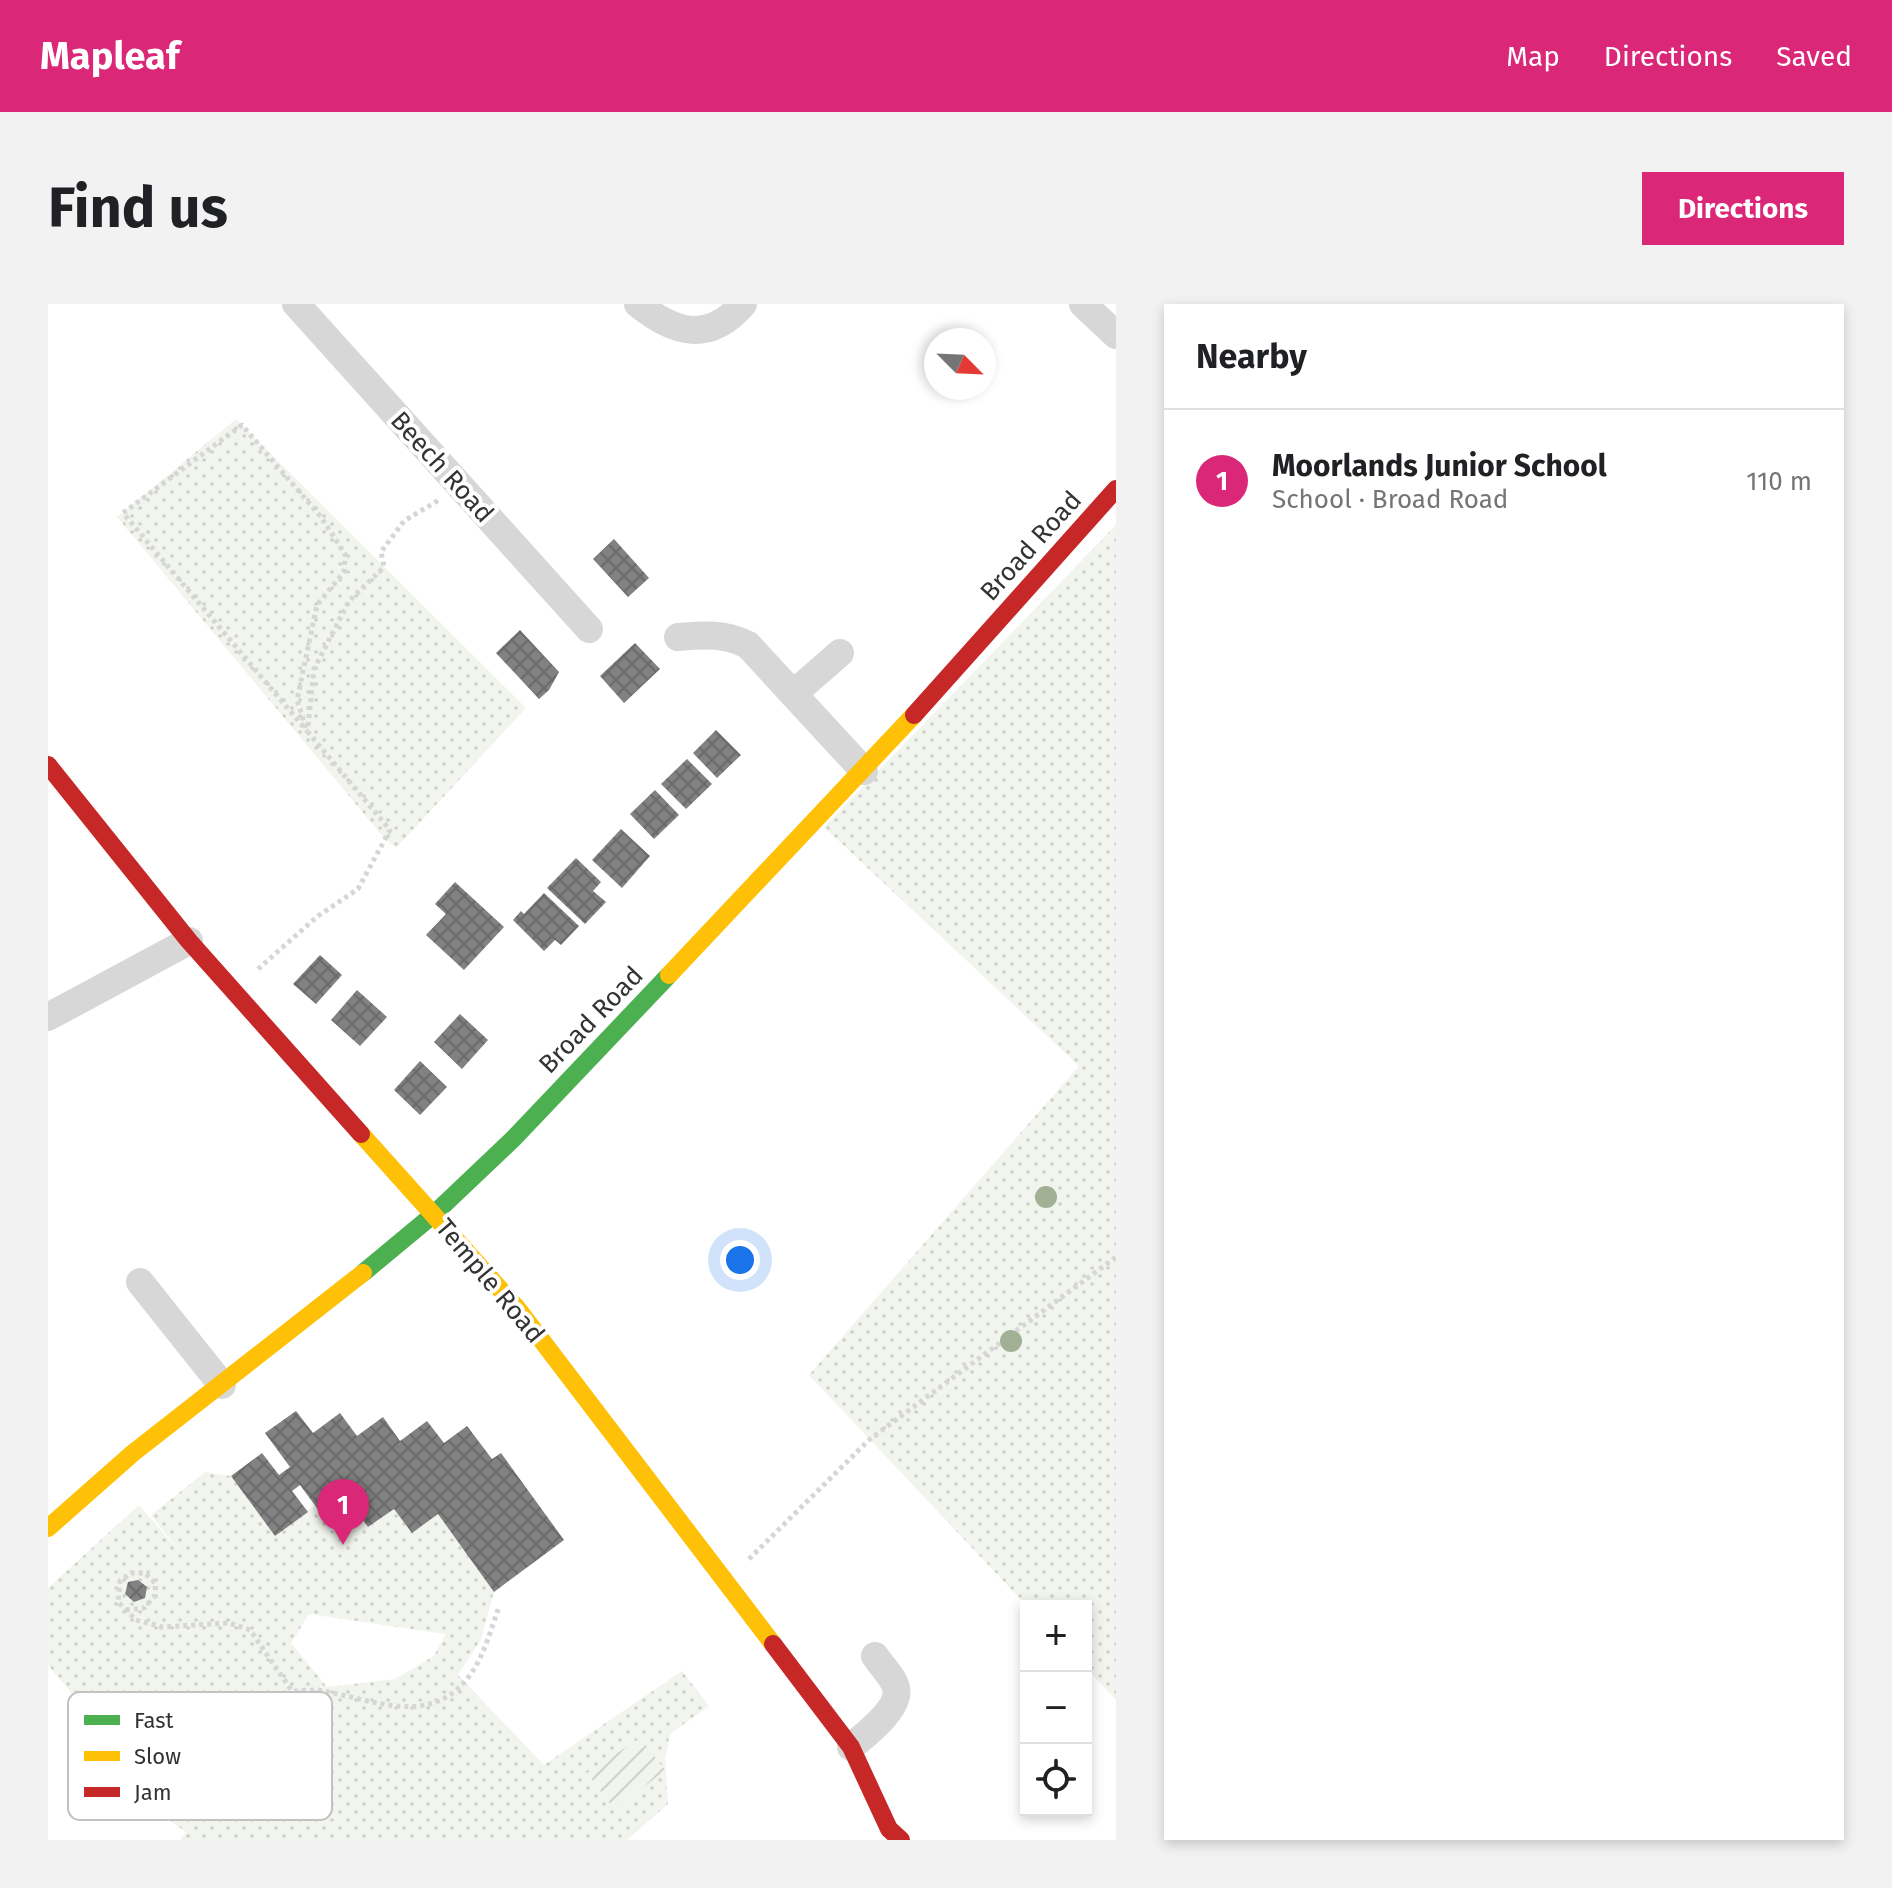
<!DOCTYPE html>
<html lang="en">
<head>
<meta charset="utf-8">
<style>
  body { margin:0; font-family:"Fira Sans",sans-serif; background:#f2f2f2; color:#202124 }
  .controls { position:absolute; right:24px; bottom:24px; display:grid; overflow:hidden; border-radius:0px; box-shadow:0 4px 12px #0003 }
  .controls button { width:72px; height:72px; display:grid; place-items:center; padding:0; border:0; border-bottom:2px solid #e0e0e0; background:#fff; color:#202124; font:40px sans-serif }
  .compass { position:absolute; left:876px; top:24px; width:72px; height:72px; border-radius:50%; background:#fff; box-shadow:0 4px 12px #0003; rotate:114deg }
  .you { position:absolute; left:692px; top:956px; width:28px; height:28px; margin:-20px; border:6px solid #fff; border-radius:50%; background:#1a73e8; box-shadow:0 0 0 12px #1a73e833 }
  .badge { display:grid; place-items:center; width:52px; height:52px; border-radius:50%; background:#db2777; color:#fff; font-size:26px; font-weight:700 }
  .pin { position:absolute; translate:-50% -66px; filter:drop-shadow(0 2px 4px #0008) }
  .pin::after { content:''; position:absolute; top:42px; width:28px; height:24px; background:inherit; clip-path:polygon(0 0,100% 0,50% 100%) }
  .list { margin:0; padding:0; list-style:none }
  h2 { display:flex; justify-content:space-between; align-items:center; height:104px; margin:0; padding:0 32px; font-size:34px }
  h2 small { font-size:26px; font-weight:400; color:#757577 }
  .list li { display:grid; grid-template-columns:52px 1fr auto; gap:24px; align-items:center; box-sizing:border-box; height:144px; padding:0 32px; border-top:2px solid #e0e0e0 }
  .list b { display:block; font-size:30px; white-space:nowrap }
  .list p { margin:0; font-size:26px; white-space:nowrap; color:#757577 }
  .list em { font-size:26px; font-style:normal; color:#757577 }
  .icon { flex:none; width:44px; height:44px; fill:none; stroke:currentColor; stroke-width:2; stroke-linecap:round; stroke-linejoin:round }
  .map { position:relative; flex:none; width:1068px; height:1536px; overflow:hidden; border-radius:0px }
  header { display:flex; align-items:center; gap:48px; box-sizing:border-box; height:112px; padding:0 40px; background:#db2777; color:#fff }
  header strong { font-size:38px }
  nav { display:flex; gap:44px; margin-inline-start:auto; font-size:28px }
  .intro { display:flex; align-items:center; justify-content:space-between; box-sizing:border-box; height:192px; padding:0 48px }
  h1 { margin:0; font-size:56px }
  .button { padding:20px 36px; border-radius:0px; background:#db2777; color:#fff; font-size:28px; font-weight:700 }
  main { display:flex; gap:48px; padding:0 48px }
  aside { flex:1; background:#fff; border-radius:0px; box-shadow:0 4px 12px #0003 }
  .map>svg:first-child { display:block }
</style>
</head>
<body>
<header>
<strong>Mapleaf</strong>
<nav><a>Map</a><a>Directions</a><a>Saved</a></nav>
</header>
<div class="intro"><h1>Find us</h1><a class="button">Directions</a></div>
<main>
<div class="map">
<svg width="1068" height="1536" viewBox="0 0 1068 1536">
  <defs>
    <pattern id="park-dots" width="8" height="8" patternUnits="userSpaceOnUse" patternTransform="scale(2)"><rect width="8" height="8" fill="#f1f5ed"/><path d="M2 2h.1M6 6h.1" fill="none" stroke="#cfd2cc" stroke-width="1.8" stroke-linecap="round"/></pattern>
    <pattern id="garden-furrows" width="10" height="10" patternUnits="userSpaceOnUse" patternTransform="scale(2)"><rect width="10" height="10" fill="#f1f5ed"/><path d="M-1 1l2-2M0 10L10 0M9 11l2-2" fill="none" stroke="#cfd2cc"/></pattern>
    <pattern id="building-cross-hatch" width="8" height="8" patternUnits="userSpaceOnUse" patternTransform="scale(2)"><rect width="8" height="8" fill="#818181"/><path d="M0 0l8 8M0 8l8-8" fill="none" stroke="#6a6a6a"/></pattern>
  </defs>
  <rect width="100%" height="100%" fill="#fff"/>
  <!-- park -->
  <g fill="url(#park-dots)" fill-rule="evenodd">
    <path d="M 188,115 L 478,404 L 348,544 L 336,534 L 69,213 Z"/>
    <path d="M 1068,221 L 1068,1396 L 1038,1364 L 1038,1302 L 979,1302 L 761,1071 L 1031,762 L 776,523 Z"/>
    <path d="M 157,1168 L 183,1172 L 227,1232 L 267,1201 L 280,1218 L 304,1201 L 321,1223 L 346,1205 L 364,1229 L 390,1210 L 446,1288 L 433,1335 L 410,1371 L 496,1461 L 634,1367 L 661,1402 L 622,1430 L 617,1455 L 620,1500 L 579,1536 L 132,1536 L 138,1528 L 93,1496 L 77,1458 L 73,1436 L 43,1423 L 21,1386 L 0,1361 L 0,1284 L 91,1201 L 137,1254 L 103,1211 ZM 261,1310 L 397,1330 L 397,1331 L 386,1352 L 347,1375 L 279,1383 L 243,1339 Z"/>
  </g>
  <!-- garden -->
  <path fill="url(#garden-furrows)" d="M 592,1434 L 617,1466 L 567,1506 L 539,1469 Z"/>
  <!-- building -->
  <g fill="url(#building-cross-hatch)">
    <path d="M 566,235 L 601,274 L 580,293 L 545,255 Z"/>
    <path d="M 472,326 L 511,368 L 501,386 L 491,395 L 448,349 Z"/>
    <path d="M 587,339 L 612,365 L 576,399 L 552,372 Z"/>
    <path d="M 668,426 L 693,451 L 669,474 L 645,449 Z"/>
    <path d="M 639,455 L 664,480 L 638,505 L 613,480 Z"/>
    <path d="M 607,486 L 631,511 L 606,535 L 582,510 Z"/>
    <path d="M 573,525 L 602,552 L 574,584 L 544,556 Z"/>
    <path d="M 528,554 L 553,578 L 545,587 L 558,598 L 537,620 L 499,584 Z"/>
    <path d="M 407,578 L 456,623 L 416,666 L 378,631 L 398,610 L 387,600 Z"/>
    <path d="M 496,589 L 531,622 L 513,641 L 507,636 L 496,647 L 465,616 L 473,607 L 476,610 Z"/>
    <path d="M 272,651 L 294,671 L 268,700 L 245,680 Z"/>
    <path d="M 309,686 L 339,713 L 312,742 L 283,716 Z"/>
    <path d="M 412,710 L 440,736 L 414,765 L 386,738 Z"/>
    <path d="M 372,757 L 399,783 L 372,811 L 346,786 Z"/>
    <path d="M 248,1107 L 265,1129 L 292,1109 L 309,1132 L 335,1113 L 352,1137 L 379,1117 L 396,1139 L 419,1122 L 444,1155 L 453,1149 L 516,1236 L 446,1288 L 390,1210 L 364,1229 L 346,1205 L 320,1223 L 304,1201 L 280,1219 L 252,1181 L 244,1187 L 260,1208 L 227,1232 L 183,1172 L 214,1149 L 231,1171 L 242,1163 L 217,1129 Z"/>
    <path d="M 90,1276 L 99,1283 L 97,1294 L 86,1298 L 77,1290 L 80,1278 Z"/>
  </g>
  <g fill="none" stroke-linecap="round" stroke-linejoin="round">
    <!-- path -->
    <g stroke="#d6d6d6" stroke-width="5" stroke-dasharray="4 4" stroke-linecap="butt">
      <path d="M 260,422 L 266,365 L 301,297 L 336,263 L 333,248 L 356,217 L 391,196"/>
      <path d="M 210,665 L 270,612 L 310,585 L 342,526 L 259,427 L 249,396 L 269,301 L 296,268 L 297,250 L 273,213 L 194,121 L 75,209 L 259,427"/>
      <path d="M 701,1255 L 822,1135 L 1068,953"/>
      <path d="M 78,1306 L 96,1304 L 106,1293 L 108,1280 L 97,1269 L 83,1269 L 72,1277 L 70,1298 L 88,1316 L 114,1323 L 181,1319 L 202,1326 L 244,1387 C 254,1387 265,1385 275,1387 C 326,1396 384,1424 422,1371 C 436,1352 443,1325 451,1303"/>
    </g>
    <!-- street -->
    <g stroke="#d7d7d7" stroke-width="28">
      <path d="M 248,0 L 541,325"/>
      <path d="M 590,0 C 627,30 661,39 695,0"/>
      <path d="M 1035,0 L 1068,31"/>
      <path d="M 630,333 C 656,331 677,329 700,341 L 816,467"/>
      <path d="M 745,390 L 792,349"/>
      <path d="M 0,713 L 141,637"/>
      <path d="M 92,978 L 174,1081"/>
      <path d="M 803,1443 C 817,1431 853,1404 848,1384 C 846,1374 833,1361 827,1352"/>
    </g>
    <!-- fast -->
    <path stroke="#4caf50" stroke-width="18" d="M 315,969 L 386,910 L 465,835 L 621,671"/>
    <!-- slow -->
    <g stroke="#ffc107" stroke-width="18">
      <path d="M 621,671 L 866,411"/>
      <path d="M 313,830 L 469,1004 L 725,1340"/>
      <path d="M 0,1224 L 85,1149 L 315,969"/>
    </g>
    <!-- jam -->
    <g stroke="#c62828" stroke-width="18">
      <path d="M 866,411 L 1068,185"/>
      <path d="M 0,461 L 141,637 L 313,830"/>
      <path d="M 725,1340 L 803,1443 L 841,1525 L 853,1536"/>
    </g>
  </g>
  <!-- trees -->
  <g fill="#a2b095">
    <circle cx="998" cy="893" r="11"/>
    <circle cx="963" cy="1037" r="11"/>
  </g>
  <g text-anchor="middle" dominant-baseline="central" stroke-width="8" stroke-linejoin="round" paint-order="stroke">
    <!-- street labels -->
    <g font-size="26" fill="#333" stroke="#fff">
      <text transform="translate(394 163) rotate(48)">Beech Road</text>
      <text transform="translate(983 242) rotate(-48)">Broad Road</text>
      <text transform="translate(543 716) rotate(-46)">Broad Road</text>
      <text transform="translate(442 977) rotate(50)">Temple Road</text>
    </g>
  </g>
  <!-- legend -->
  <rect x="20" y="1388" width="264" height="128" rx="12" fill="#fff" stroke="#c2c2c2" stroke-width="2"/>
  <rect x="36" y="1411" width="36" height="10" fill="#4caf50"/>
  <rect x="36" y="1447" width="36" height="10" fill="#ffc107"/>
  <rect x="36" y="1483" width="36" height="10" fill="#c62828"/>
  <g font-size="22" fill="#333">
    <text x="86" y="1424">Fast</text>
    <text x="86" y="1460">Slow</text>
    <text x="86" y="1496">Jam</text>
  </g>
</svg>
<div class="controls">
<button>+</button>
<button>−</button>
<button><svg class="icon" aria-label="locate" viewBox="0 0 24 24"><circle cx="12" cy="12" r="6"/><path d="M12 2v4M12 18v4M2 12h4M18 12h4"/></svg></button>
</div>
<svg class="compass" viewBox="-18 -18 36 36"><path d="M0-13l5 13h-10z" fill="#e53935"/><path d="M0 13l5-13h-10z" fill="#757577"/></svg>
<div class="you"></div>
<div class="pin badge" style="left:295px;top:1241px">1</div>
</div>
<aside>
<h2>Nearby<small></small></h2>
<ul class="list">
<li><span class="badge">1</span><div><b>Moorlands Junior School</b><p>School · Broad Road</p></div><em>110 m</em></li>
</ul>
</aside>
</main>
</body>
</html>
